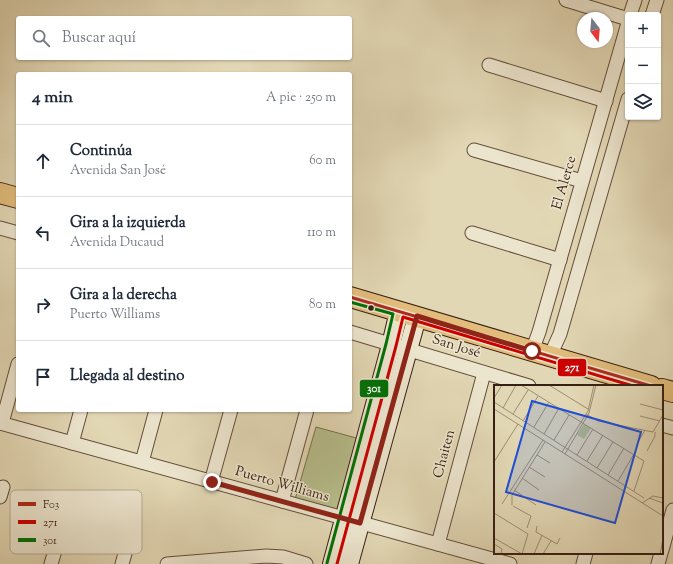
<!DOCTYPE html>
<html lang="es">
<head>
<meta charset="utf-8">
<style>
  body { margin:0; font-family:"Sorts Mill Goudy",serif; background:#f6f6f7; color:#1f2937 }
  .controls { position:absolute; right:12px; top:12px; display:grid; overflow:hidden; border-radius:4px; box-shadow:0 1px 3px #0004 }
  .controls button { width:36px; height:36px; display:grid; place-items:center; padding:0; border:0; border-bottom:1px solid #e0e1e3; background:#fff; color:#1f2937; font:20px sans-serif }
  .compass { position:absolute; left:577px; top:12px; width:36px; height:36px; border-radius:50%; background:#fff; box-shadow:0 1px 3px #0004; rotate:164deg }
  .stop { position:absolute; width:12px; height:12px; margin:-9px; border:3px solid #8f2418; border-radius:50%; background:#fff }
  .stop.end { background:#8f2418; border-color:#fff; box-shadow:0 1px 4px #0008 }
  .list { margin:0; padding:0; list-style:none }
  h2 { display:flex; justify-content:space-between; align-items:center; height:52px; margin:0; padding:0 16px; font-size:17px }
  h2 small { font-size:13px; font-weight:400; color:#747a83 }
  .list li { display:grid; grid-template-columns:26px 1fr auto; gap:12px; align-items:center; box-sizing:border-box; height:72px; padding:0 16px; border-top:1px solid #e0e1e3 }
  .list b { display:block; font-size:15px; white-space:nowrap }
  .list p { margin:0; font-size:13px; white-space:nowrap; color:#747a83 }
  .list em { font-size:13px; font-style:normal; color:#747a83 }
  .icon { flex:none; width:22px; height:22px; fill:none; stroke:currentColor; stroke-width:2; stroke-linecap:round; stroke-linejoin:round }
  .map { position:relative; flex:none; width:673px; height:564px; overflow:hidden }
  .search { position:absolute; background:#fff; box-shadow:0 1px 3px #0004; left:16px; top:16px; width:336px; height:44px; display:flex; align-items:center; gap:10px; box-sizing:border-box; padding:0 14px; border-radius:4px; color:#747a83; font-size:15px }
  .panel { position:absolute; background:#fff; box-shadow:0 1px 3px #0004; left:16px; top:72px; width:336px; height:340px; border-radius:4px }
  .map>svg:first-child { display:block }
</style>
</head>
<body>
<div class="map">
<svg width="673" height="564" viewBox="0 0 673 564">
  <rect width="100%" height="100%" fill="#e2d7b4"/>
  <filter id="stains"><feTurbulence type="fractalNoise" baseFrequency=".005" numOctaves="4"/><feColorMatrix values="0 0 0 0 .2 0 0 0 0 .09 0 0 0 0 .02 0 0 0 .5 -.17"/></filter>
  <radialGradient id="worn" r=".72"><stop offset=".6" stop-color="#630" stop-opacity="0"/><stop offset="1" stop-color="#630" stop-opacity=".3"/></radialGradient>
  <!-- green -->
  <path fill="#b7bd8b" stroke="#786e4f" d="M 316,427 L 360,439 L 338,515 L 294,503 Z"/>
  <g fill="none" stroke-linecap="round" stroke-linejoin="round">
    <defs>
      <g id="street">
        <path d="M 566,0 L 628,19"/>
        <path d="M 630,15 L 635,0"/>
        <path d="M 652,15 L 657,0"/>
        <path d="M 489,65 L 606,101"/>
        <path d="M 474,150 L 582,181"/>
        <path d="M 0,228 L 18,233"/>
        <path d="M 472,233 L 560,260"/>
        <path d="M 350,332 L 529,386"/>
        <path d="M 532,351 L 539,332 L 628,23"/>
        <path d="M 550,356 L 560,334 L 628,99"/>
        <path d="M 0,423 L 510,564"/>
        <path d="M 2,423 L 18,364"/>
        <path d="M 662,425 L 673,428"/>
        <path d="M 72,443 L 81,410"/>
        <path d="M 142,462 L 156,410"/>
        <path d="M 211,482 L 231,410"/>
        <path d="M 0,497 L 3,487"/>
        <path d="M 282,501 L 307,410"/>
        <path d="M 438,544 L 484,373"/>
        <path d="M 662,550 L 673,510"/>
        <path d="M 51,564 L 69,504"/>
        <path d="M 122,564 L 134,522"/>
        <path d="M 167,564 L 266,556 L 283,557 L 306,564"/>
        <path d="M 583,564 L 586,553"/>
        <path d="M 658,564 L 661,553"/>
      </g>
      <g id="secondary">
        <path d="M 332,564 L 391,345 L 399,311"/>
        <path d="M 349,564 L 417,317"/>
      </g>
      <g id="primary">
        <path d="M 0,193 L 18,198"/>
        <path d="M 350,297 L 651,386"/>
        <path d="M 662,389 L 673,392"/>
      </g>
    </defs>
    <!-- street casing -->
    <use href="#street" stroke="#634d3b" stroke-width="15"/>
    <!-- secondary casing -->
    <use href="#secondary" stroke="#391f13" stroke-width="20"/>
    <!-- primary casing -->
    <use href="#primary" stroke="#391f13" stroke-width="22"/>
    <!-- street -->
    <use href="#street" stroke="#ece5ce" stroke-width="13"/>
    <!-- secondary -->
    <use href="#secondary" stroke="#ece5ce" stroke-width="18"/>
    <!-- primary -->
    <use href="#primary" stroke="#e1bc7a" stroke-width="20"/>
    <defs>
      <path id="bus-1" d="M 350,297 L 651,386"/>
      <path id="bus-2" d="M 337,564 L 396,346 L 403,317 L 633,386"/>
      <path id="bus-3" d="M 327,563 L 386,344 L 393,314 L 350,302"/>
    </defs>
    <!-- bus-1 casing -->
    <use href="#bus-1" stroke="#ece5ce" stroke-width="6"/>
    <!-- bus-2 casing -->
    <use href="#bus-2" stroke="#ece5ce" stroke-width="6"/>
    <!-- bus-3 casing -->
    <use href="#bus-3" stroke="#ece5ce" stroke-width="6"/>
    <!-- bus-1 -->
    <use href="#bus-1" stroke="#af2b1e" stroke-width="3"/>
    <!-- bus-2 -->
    <use href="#bus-2" stroke="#c00" stroke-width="3"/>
    <!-- bus-3 -->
    <use href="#bus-3" stroke="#007106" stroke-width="3"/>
  </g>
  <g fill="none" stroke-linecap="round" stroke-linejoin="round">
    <!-- route -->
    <path stroke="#8f2418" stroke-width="5" d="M 212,482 L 360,523 L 417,316 L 532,351"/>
  </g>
  <!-- markers -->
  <circle fill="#391f13" stroke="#ece5ce" stroke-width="1.5" cx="371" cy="308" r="3.5"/>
  <g text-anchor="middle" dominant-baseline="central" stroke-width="3" stroke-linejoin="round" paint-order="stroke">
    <!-- street labels -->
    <g font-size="14" fill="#391f13" stroke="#ece5ce">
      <text transform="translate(565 183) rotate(-74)">El Alerce</text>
      <text transform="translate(456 347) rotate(17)">San José</text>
      <text transform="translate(445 454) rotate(-75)">Chaiten</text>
      <text transform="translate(282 485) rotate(16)">Puerto Williams</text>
    </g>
  </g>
  <!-- overview -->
  <g transform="translate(494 385)">
    <rect width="169" height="169" fill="#e2d7b4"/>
    <path d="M 90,39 L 97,43 L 90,54 L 83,50 Z" fill="#b7bd8b"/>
    <path fill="none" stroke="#9e8d74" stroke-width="1" d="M 27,0 L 150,76 L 140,106M 55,0 L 94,24M 0,13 L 8,0M 0,17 L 150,113M 146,19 L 169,25M 9,23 L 22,0M 0,24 L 169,131M 19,29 L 34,5M 92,29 L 104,36 L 159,47 L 169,30M 146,31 L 166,36M 29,36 L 44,11M 40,42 L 55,17M 50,49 L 65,23M 60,55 L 75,30M 143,59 L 151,45M 153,66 L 161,51 L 161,47M 68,67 L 94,26 L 100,0M 71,69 L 95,28 L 102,0M 43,70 L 56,78M 83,70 L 99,44M 93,76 L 109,50M 0,77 L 24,39M 35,82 L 51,92M 103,83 L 119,57M 114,90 L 130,63M 28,93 L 45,105M 124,96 L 140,69M 20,105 L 42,120M 155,113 L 169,118M 148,118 L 159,111 L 169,113M 8,119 L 49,55M 18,120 L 18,110 L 51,57M 19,121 L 37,131 L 33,143M 0,128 L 34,149 L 28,169M 43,141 L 42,147 L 63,159 L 66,153M 0,153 L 28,169M 0,159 L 8,164 L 7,169M 40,169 L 48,150M 49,169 L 57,156M 166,169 L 169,154"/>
    <path fill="#1d4ed8" fill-opacity="0.15" stroke="#1d4ed8" stroke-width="2" d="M 38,16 L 147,47 L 121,138 L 12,107 Z"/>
    <rect width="169" height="169" fill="none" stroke="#391f13" stroke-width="2"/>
  </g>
  <!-- legend -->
  <rect x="10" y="490" width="132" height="64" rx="6" fill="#ece5ce" stroke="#b6aa96" stroke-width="1"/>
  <rect x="18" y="502" width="18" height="4" fill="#af2b1e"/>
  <rect x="18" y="520" width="18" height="4" fill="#c00"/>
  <rect x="18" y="538" width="18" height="4" fill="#007106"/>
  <g font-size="11" fill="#391f13">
    <text x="43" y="508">F03</text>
    <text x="43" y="526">271</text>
    <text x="43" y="544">301</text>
  </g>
  <g stroke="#ece5ce" stroke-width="1.5">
    <rect x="557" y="358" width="30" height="19" rx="4" fill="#c00"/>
    <rect x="359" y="379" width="30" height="19" rx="4" fill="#007106"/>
  </g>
  <g font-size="11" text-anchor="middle" font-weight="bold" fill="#fff">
    <text x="572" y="371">271</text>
    <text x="374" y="392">301</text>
  </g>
  <rect width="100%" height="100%" filter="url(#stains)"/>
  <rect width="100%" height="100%" fill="url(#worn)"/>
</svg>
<div class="controls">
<button>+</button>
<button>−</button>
<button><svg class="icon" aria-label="layers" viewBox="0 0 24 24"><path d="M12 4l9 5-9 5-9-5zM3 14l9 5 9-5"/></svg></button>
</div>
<svg class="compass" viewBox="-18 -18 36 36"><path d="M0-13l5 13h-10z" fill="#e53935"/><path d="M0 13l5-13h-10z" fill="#747a83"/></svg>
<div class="stop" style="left:532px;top:351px"></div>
<div class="stop end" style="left:212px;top:482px"></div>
<div class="search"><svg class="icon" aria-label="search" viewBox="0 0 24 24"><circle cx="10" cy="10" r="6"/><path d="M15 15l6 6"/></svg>Buscar aquí</div>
<section class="panel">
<h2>4 min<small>A pie · 250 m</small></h2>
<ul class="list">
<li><svg class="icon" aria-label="ahead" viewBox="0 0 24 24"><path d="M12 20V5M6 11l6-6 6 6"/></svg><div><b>Continúa</b><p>Avenida San José</p></div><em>60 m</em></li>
<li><svg class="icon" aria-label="left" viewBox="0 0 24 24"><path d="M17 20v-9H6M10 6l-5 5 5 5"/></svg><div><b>Gira a la izquierda</b><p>Avenida Ducaud</p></div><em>110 m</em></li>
<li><svg class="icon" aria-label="right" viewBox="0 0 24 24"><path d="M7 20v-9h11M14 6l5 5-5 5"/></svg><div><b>Gira a la derecha</b><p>Puerto Williams</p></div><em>80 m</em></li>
<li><svg class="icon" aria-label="arrive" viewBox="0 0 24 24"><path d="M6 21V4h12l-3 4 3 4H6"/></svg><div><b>Llegada al destino</b></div></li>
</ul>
</section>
</div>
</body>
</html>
